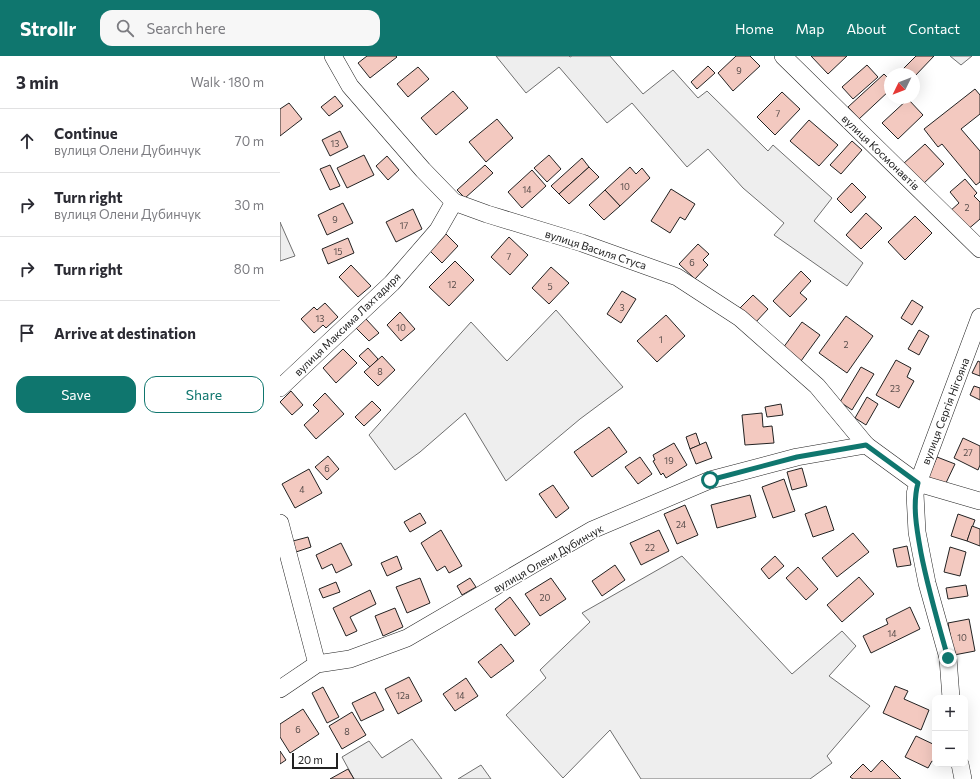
<!DOCTYPE html>
<html lang="en">
<head>
<meta charset="utf-8">
<style>
  body { margin:0; font-family:Commissioner,sans-serif; background:#f7f7f7; color:#2b2b33 }
  .controls { position:absolute; right:12px; bottom:12px; display:grid; overflow:hidden; border-radius:8px; box-shadow:0 4px 16px #0002 }
  .controls button { width:36px; height:36px; display:grid; place-items:center; padding:0; border:0; border-bottom:1px solid #e1e1e2; background:#fff; color:#2b2b33; font:20px sans-serif }
  .compass { position:absolute; left:604px; top:12px; width:36px; height:36px; border-radius:50%; background:#fff; box-shadow:0 4px 16px #0002; rotate:227deg }
  .scale { position:absolute; left:12px; bottom:10px; width:46px; box-sizing:border-box; padding-left:4px; border:2px solid #222; border-top:0; font-size:11px; line-height:14px; white-space:nowrap; color:#222; -webkit-text-stroke:3px #fff; paint-order:stroke }
  .stop { position:absolute; width:12px; height:12px; margin:-9px; border:3px solid #0f766e; border-radius:50%; background:#fff }
  .stop.end { background:#0f766e; border-color:#fff; box-shadow:0 1px 4px #0008 }
  .list { margin:0; padding:0; list-style:none }
  h2 { display:flex; justify-content:space-between; align-items:center; height:52px; margin:0; padding:0 16px; font-size:17px }
  h2 small { font-size:13px; font-weight:400; color:#7c7c81 }
  .list li { display:grid; grid-template-columns:26px 1fr auto; gap:12px; align-items:center; box-sizing:border-box; height:64px; padding:0 16px; border-top:1px solid #e1e1e2 }
  .list b { display:block; font-size:15px; white-space:nowrap }
  .list p { margin:0; font-size:13px; white-space:nowrap; color:#7c7c81 }
  .list em { font-size:13px; font-style:normal; color:#7c7c81 }
  .actions { display:flex; gap:8px; padding:12px 16px }
  .actions a { flex:1; padding:9px 0; border:1px solid #0f766e; border-radius:12px; text-align:center; font-size:14px; color:#0f766e }
  .actions .main { background:#0f766e; color:#fff }
  .icon { flex:none; width:22px; height:22px; fill:none; stroke:currentColor; stroke-width:2; stroke-linecap:round; stroke-linejoin:round }
  .map { position:relative; flex:none; width:700px; height:723px; overflow:hidden }
  header { display:flex; align-items:center; gap:24px; box-sizing:border-box; height:56px; padding:0 20px; background:#0f766e; color:#fff }
  header strong { font-size:19px }
  nav { display:flex; gap:22px; margin-inline-start:auto; font-size:14px }
  .search { width:280px; height:36px; background:#f7f7f7; display:flex; align-items:center; gap:10px; box-sizing:border-box; padding:0 14px; border-radius:12px; color:#7c7c81; font-size:15px }
  main { display:flex }
  aside { flex:1; background:#fff }
  .map>svg:first-child { display:block }
</style>
</head>
<body>
<header>
<strong>Strollr</strong>
<div class="search"><svg class="icon" aria-label="search" viewBox="0 0 24 24"><circle cx="10" cy="10" r="6"/><path d="M15 15l6 6"/></svg>Search here</div>
<nav><a>Home</a><a>Map</a><a>About</a><a>Contact</a></nav>
</header>
<main>
<aside>
<h2>3 min<small>Walk · 180 m</small></h2>
<ul class="list">
<li><svg class="icon" aria-label="ahead" viewBox="0 0 24 24"><path d="M12 20V5M6 11l6-6 6 6"/></svg><div><b>Continue</b><p>вулиця Олени Дубинчук</p></div><em>70 m</em></li>
<li><svg class="icon" aria-label="right" viewBox="0 0 24 24"><path d="M7 20v-9h11M14 6l5 5-5 5"/></svg><div><b>Turn right</b><p>вулиця Олени Дубинчук</p></div><em>30 m</em></li>
<li><svg class="icon" aria-label="right" viewBox="0 0 24 24"><path d="M7 20v-9h11M14 6l5 5-5 5"/></svg><div><b>Turn right</b></div><em>80 m</em></li>
<li><svg class="icon" aria-label="arrive" viewBox="0 0 24 24"><path d="M6 21V4h12l-3 4 3 4H6"/></svg><div><b>Arrive at destination</b></div></li>
</ul>
<div class="actions"><a class="main">Save</a><a>Share</a></div>
</aside>
<div class="map">
<svg width="700" height="723" viewBox="0 0 700 723">
  <rect width="100%" height="100%" fill="#fff"/>
  <!-- green -->
  <g fill="#eee" stroke="#6f6f6f">
    <path d="M 216,0 L 289,0 L 290,1 L 292,0 L 330,0 L 363,38 L 393,14 L 418,42 L 427,35 L 488,95 L 493,89 L 552,142 L 534,165 L 583,207 L 567,230 L 494,179 L 504,167 L 463,132 L 428,93 L 407,111 L 352,47 L 327,67 L 279,11 L 246,37 Z"/>
    <path d="M 670,0 L 692,0 L 681,9 Z"/>
    <path d="M 0,166 L 15,200 L 0,205 Z"/>
    <path d="M 276,254 L 343,331 L 300,363 L 226,425 L 185,357 L 140,396 L 115,414 L 89,379 L 191,266 L 227,305 Z"/>
    <path d="M 402,500 L 512,618 L 562,575 L 576,590 L 549,620 L 590,650 L 547,700 L 552,707 L 530,723 L 361,723 L 330,674 L 283,722 L 226,659 L 266,622 L 260,614 L 310,566 L 302,557 Z"/>
    <path d="M 132,683 L 162,723 L 74,723 L 62,701 L 89,685 L 102,702 Z"/>
    <path d="M 201,709 L 211,723 L 178,723 Z"/>
  </g>
  <!-- building -->
  <g fill="#f3c9c0" stroke="#222">
    <path d="M 87,0 L 116,0 L 117,1 L 90,22 L 78,7 Z"/>
    <path d="M 456,0 L 470,0 L 480,10 L 453,35 L 438,17 Z"/>
    <path d="M 531,0 L 567,0 L 548,18 Z"/>
    <path d="M 636,0 L 654,0 L 634,21 L 634,18 L 618,18 Z"/>
    <path d="M 587,9 L 598,21 L 573,43 L 562,31 Z"/>
    <path d="M 428,10 L 435,17 L 417,33 L 411,26 Z"/>
    <path d="M 138,11 L 149,23 L 128,41 L 117,28 Z"/>
    <path d="M 604,18 L 610,24 L 610,34 L 579,63 L 568,51 Z"/>
    <path d="M 695,33 L 700,39 L 700,58 L 681,73 L 700,95 L 700,126 L 696,129 L 662,88 L 658,91 L 644,73 Z"/>
    <path d="M 173,35 L 188,52 L 156,79 L 141,62 Z"/>
    <path d="M 502,36 L 520,53 L 495,79 L 477,61 Z"/>
    <path d="M 55,40 L 63,50 L 49,60 L 41,51 Z"/>
    <path d="M 628,43 L 643,59 L 618,83 L 602,67 Z"/>
    <path d="M 9,47 L 22,63 L 0,80 L 0,53 Z"/>
    <path d="M 217,63 L 233,82 L 206,106 L 189,86 Z"/>
    <path d="M 529,64 L 558,89 L 539,110 L 510,85 Z"/>
    <path d="M 60,75 L 68,91 L 50,100 L 42,84 Z"/>
    <path d="M 572,85 L 582,94 L 561,118 L 550,109 Z"/>
    <path d="M 645,88 L 664,108 L 642,129 L 623,108 Z"/>
    <path d="M 84,99 L 94,119 L 67,132 L 57,112 Z"/>
    <path d="M 269,99 L 281,113 L 267,126 L 254,112 Z"/>
    <path d="M 107,100 L 119,114 L 108,124 L 96,110 Z"/>
    <path d="M 302,102 L 309,111 L 279,138 L 271,130 Z"/>
    <path d="M 50,109 L 60,130 L 50,134 L 40,113 Z"/>
    <path d="M 205,109 L 213,117 L 185,142 L 177,134 Z"/>
    <path d="M 309,111 L 319,121 L 289,148 L 279,138 Z"/>
    <path d="M 350,111 L 356,118 L 362,112 L 370,122 L 340,150 L 325,134 Z"/>
    <path d="M 252,114 L 266,130 L 242,152 L 228,136 Z"/>
    <path d="M 685,123 L 697,137 L 694,140 L 700,146 L 700,163 L 686,175 L 669,156 L 679,147 L 670,136 Z"/>
    <path d="M 572,127 L 586,141 L 571,157 L 557,143 Z"/>
    <path d="M 391,133 L 415,148 L 405,164 L 400,161 L 390,177 L 371,165 Z"/>
    <path d="M 325,134 L 340,150 L 324,164 L 309,149 Z"/>
    <path d="M 63,147 L 73,167 L 47,179 L 38,159 Z"/>
    <path d="M 133,153 L 142,173 L 116,186 L 106,166 Z"/>
    <path d="M 586,157 L 602,172 L 581,193 L 566,179 Z"/>
    <path d="M 635,160 L 652,177 L 625,204 L 608,186 Z"/>
    <path d="M 166,178 L 178,190 L 162,207 L 150,195 Z"/>
    <path d="M 229,181 L 248,199 L 230,219 L 211,201 Z"/>
    <path d="M 68,182 L 74,197 L 48,208 L 42,193 Z"/>
    <path d="M 418,188 L 429,198 L 423,204 L 428,209 L 415,223 L 399,208 Z"/>
    <path d="M 175,205 L 194,224 L 169,250 L 149,231 Z"/>
    <path d="M 71,209 L 91,230 L 78,241 L 59,221 Z"/>
    <path d="M 271,211 L 289,227 L 269,248 L 252,232 Z"/>
    <path d="M 521,215 L 531,225 L 520,237 L 527,243 L 510,261 L 493,245 Z"/>
    <path d="M 342,235 L 356,243 L 341,267 L 327,258 Z"/>
    <path d="M 473,239 L 488,253 L 475,267 L 459,253 Z"/>
    <path d="M 632,244 L 643,251 L 632,269 L 621,262 Z"/>
    <path d="M 45,247 L 58,261 L 46,272 L 43,269 L 34,277 L 21,263 L 34,251 L 37,254 Z"/>
    <path d="M 120,256 L 135,273 L 121,285 L 107,269 Z"/>
    <path d="M 386,259 L 405,280 L 377,306 L 357,285 Z"/>
    <path d="M 566,260 L 593,280 L 567,317 L 539,297 Z"/>
    <path d="M 86,263 L 99,277 L 89,285 L 76,272 Z"/>
    <path d="M 522,266 L 540,279 L 521,305 L 503,292 Z"/>
    <path d="M 639,274 L 649,280 L 639,299 L 628,293 Z"/>
    <path d="M 88,292 L 98,303 L 90,311 L 79,300 Z"/>
    <path d="M 63,293 L 77,307 L 56,327 L 43,312 Z"/>
    <path d="M 102,300 L 115,314 L 98,330 L 84,316 Z"/>
    <path d="M 616,304 L 631,312 L 627,321 L 634,325 L 619,352 L 596,339 Z"/>
    <path d="M 698,305 L 700,306 L 700,320 L 692,317 Z"/>
    <path d="M 581,311 L 594,318 L 572,354 L 560,346 Z"/>
    <path d="M 694,330 L 700,332 L 700,344 L 690,339 Z"/>
    <path d="M 11,335 L 23,349 L 12,359 L 0,346 Z"/>
    <path d="M 45,337 L 64,358 L 36,383 L 24,369 L 39,355 L 33,349 Z"/>
    <path d="M 587,341 L 598,348 L 586,369 L 575,362 Z"/>
    <path d="M 92,345 L 101,354 L 84,370 L 75,361 Z"/>
    <path d="M 501,348 L 503,359 L 487,361 L 485,351 Z"/>
    <path d="M 482,357 L 483,371 L 492,370 L 494,387 L 465,389 L 462,359 Z"/>
    <path d="M 329,371 L 347,396 L 312,421 L 294,396 Z"/>
    <path d="M 416,377 L 420,389 L 410,393 L 406,381 Z"/>
    <path d="M 683,382 L 700,390 L 700,409 L 698,414 L 674,402 Z"/>
    <path d="M 426,386 L 432,402 L 416,408 L 410,393 Z"/>
    <path d="M 394,387 L 407,409 L 386,422 L 383,417 L 381,419 L 373,405 L 375,404 L 373,399 Z"/>
    <path d="M 48,400 L 59,413 L 47,424 L 35,411 Z"/>
    <path d="M 360,401 L 372,418 L 358,428 L 345,411 Z"/>
    <path d="M 657,401 L 675,408 L 665,429 L 648,421 Z"/>
    <path d="M 522,412 L 527,430 L 512,434 L 507,416 Z"/>
    <path d="M 29,413 L 42,437 L 15,452 L 2,428 Z"/>
    <path d="M 504,423 L 515,455 L 493,462 L 482,431 Z"/>
    <path d="M 273,429 L 289,452 L 276,462 L 259,438 Z"/>
    <path d="M 470,439 L 476,461 L 437,472 L 431,449 Z"/>
    <path d="M 405,449 L 418,479 L 397,488 L 384,458 Z"/>
    <path d="M 546,450 L 554,474 L 533,481 L 525,458 Z"/>
    <path d="M 140,457 L 146,467 L 130,476 L 124,466 Z"/>
    <path d="M 678,458 L 695,464 L 687,485 L 671,480 Z"/>
    <path d="M 692,470 L 700,473 L 700,490 L 687,485 Z"/>
    <path d="M 161,474 L 182,510 L 169,517 L 165,510 L 157,515 L 141,487 Z"/>
    <path d="M 379,474 L 389,495 L 361,509 L 350,487 Z"/>
    <path d="M 573,477 L 589,496 L 557,521 L 542,502 Z"/>
    <path d="M 28,481 L 31,491 L 16,496 L 13,485 Z"/>
    <path d="M 61,487 L 72,509 L 56,517 L 52,508 L 42,513 L 36,499 Z"/>
    <path d="M 627,490 L 631,509 L 617,511 L 613,493 Z"/>
    <path d="M 670,491 L 686,496 L 680,520 L 664,516 Z"/>
    <path d="M 117,500 L 122,513 L 107,520 L 101,507 Z"/>
    <path d="M 495,500 L 504,510 L 489,523 L 481,513 Z"/>
    <path d="M 335,509 L 345,524 L 322,540 L 312,525 Z"/>
    <path d="M 518,511 L 538,533 L 526,544 L 506,522 Z"/>
    <path d="M 579,521 L 594,538 L 562,566 L 547,549 Z"/>
    <path d="M 140,522 L 150,547 L 127,557 L 116,531 Z"/>
    <path d="M 190,522 L 196,531 L 182,539 L 177,530 Z"/>
    <path d="M 271,522 L 286,543 L 260,560 L 245,538 Z"/>
    <path d="M 56,526 L 60,536 L 43,542 L 39,533 Z"/>
    <path d="M 686,529 L 688,540 L 668,543 L 666,532 Z"/>
    <path d="M 90,534 L 96,548 L 70,561 L 77,575 L 66,580 L 53,552 Z"/>
    <path d="M 230,541 L 250,568 L 235,580 L 215,553 Z"/>
    <path d="M 630,551 L 640,573 L 591,597 L 583,580 L 608,568 L 606,563 Z"/>
    <path d="M 115,552 L 123,571 L 103,580 L 95,560 Z"/>
    <path d="M 689,563 L 695,595 L 674,599 L 668,567 Z"/>
    <path d="M 221,588 L 234,605 L 211,622 L 198,606 Z"/>
    <path d="M 129,621 L 142,645 L 118,658 L 105,633 Z"/>
    <path d="M 186,622 L 198,640 L 175,655 L 163,638 Z"/>
    <path d="M 615,630 L 628,635 L 624,643 L 649,654 L 641,674 L 603,657 Z"/>
    <path d="M 43,631 L 59,661 L 47,667 L 32,637 Z"/>
    <path d="M 95,636 L 104,654 L 81,665 L 72,647 Z"/>
    <path d="M 23,653 L 39,678 L 10,697 L 0,681 L 0,668 Z"/>
    <path d="M 72,656 L 86,679 L 62,693 L 49,670 Z"/>
    <path d="M 636,680 L 655,689 L 655,706 L 652,705 L 648,712 L 625,701 Z"/>
    <path d="M 0,695 L 6,704 L 0,708 Z"/>
    <path d="M 602,704 L 621,723 L 573,723 L 570,721 L 583,708 L 591,716 Z"/>
    <path d="M 68,713 L 74,723 L 50,723 Z"/>
  </g>
  <g fill="none" stroke-linecap="round" stroke-linejoin="round">
    <defs>
      <g id="minor">
        <path d="M 53,0 L 70,30 L 143,114 L 174,146 L 207,158 L 302,187 L 397,221 L 460,262 L 537,330 L 586,389"/>
        <path d="M 503,0 L 700,193"/>
        <path d="M 0,332 L 112,227 L 158,174 L 174,146"/>
        <path d="M 0,467 L 37,608"/>
        <path d="M 0,633 L 37,608 L 70,603 L 127,582 L 312,474 L 430,424 L 517,401 L 586,389 L 638,427 L 700,445"/>
        <path d="M 671,642 L 668,602 L 647,527 L 637,476 L 635,438 L 638,427 L 700,261"/>
        <path d="M 680,708 L 683,723"/>
      </g>
    </defs>
    <!-- minor casing -->
    <use href="#minor" stroke="#222" stroke-width="18"/>
    <!-- minor -->
    <use href="#minor" stroke="#fff" stroke-width="17"/>
  </g>
  <g fill="none" stroke-linecap="round" stroke-linejoin="round">
    <!-- route -->
    <path stroke="#0f766e" stroke-width="5" d="M 430,424 L 517,401 L 586,389 L 638,427 C 632,449 637,475 641,497 C 648,533 658,567 668,602"/>
  </g>
  <g text-anchor="middle" dominant-baseline="central" stroke-width="3" stroke-linejoin="round" paint-order="stroke">
    <!-- number labels -->
    <g font-size="9" fill="#564c4a">
      <text x="459" y="14">9</text>
      <text x="498" y="57">7</text>
      <text x="55" y="87">13</text>
      <text x="345" y="130">10</text>
      <text x="247" y="133">14</text>
      <text x="687" y="151">2</text>
      <text x="55" y="163">9</text>
      <text x="124" y="169">17</text>
      <text x="58" y="195">15</text>
      <text x="229" y="200">7</text>
      <text x="412" y="206">6</text>
      <text x="172" y="228">12</text>
      <text x="270" y="230">5</text>
      <text x="342" y="251">3</text>
      <text x="40" y="262">13</text>
      <text x="121" y="271">10</text>
      <text x="381" y="283">1</text>
      <text x="566" y="288">2</text>
      <text x="100" y="315">8</text>
      <text x="615" y="332">23</text>
      <text x="688" y="396">27</text>
      <text x="389" y="404">19</text>
      <text x="47" y="412">6</text>
      <text x="22" y="433">4</text>
      <text x="401" y="468">24</text>
      <text x="370" y="491">22</text>
      <text x="265" y="541">20</text>
      <text x="612" y="577">14</text>
      <text x="682" y="581">10</text>
      <text x="123" y="639">12а</text>
      <text x="180" y="639">14</text>
      <text x="18" y="673">6</text>
      <text x="67" y="675">8</text>
    </g>
    <!-- street labels -->
    <g font-size="11" fill="#222" stroke="#fff">
      <text transform="translate(601 96) rotate(44)">вулиця Космонавтів</text>
      <text transform="translate(316 193) rotate(18)">вулиця Василя Стуса</text>
      <text transform="translate(67 268) rotate(-44)">вулиця Максима Лахтадиря</text>
      <text transform="translate(665 355) rotate(-69)">вулиця Сергія Нігояна</text>
      <text transform="translate(268 502) rotate(-30)">вулиця Олени Дубинчук</text>
    </g>
  </g>
</svg>
<div class="controls">
<button>+</button>
<button>−</button>
</div>
<svg class="compass" viewBox="-18 -18 36 36"><path d="M0-13l5 13h-10z" fill="#e53935"/><path d="M0 13l5-13h-10z" fill="#7c7c81"/></svg>
<div class="scale">20 m</div>
<div class="stop" style="left:430px;top:424px"></div>
<div class="stop end" style="left:668px;top:602px"></div>
</div>
</main>
</body>
</html>
